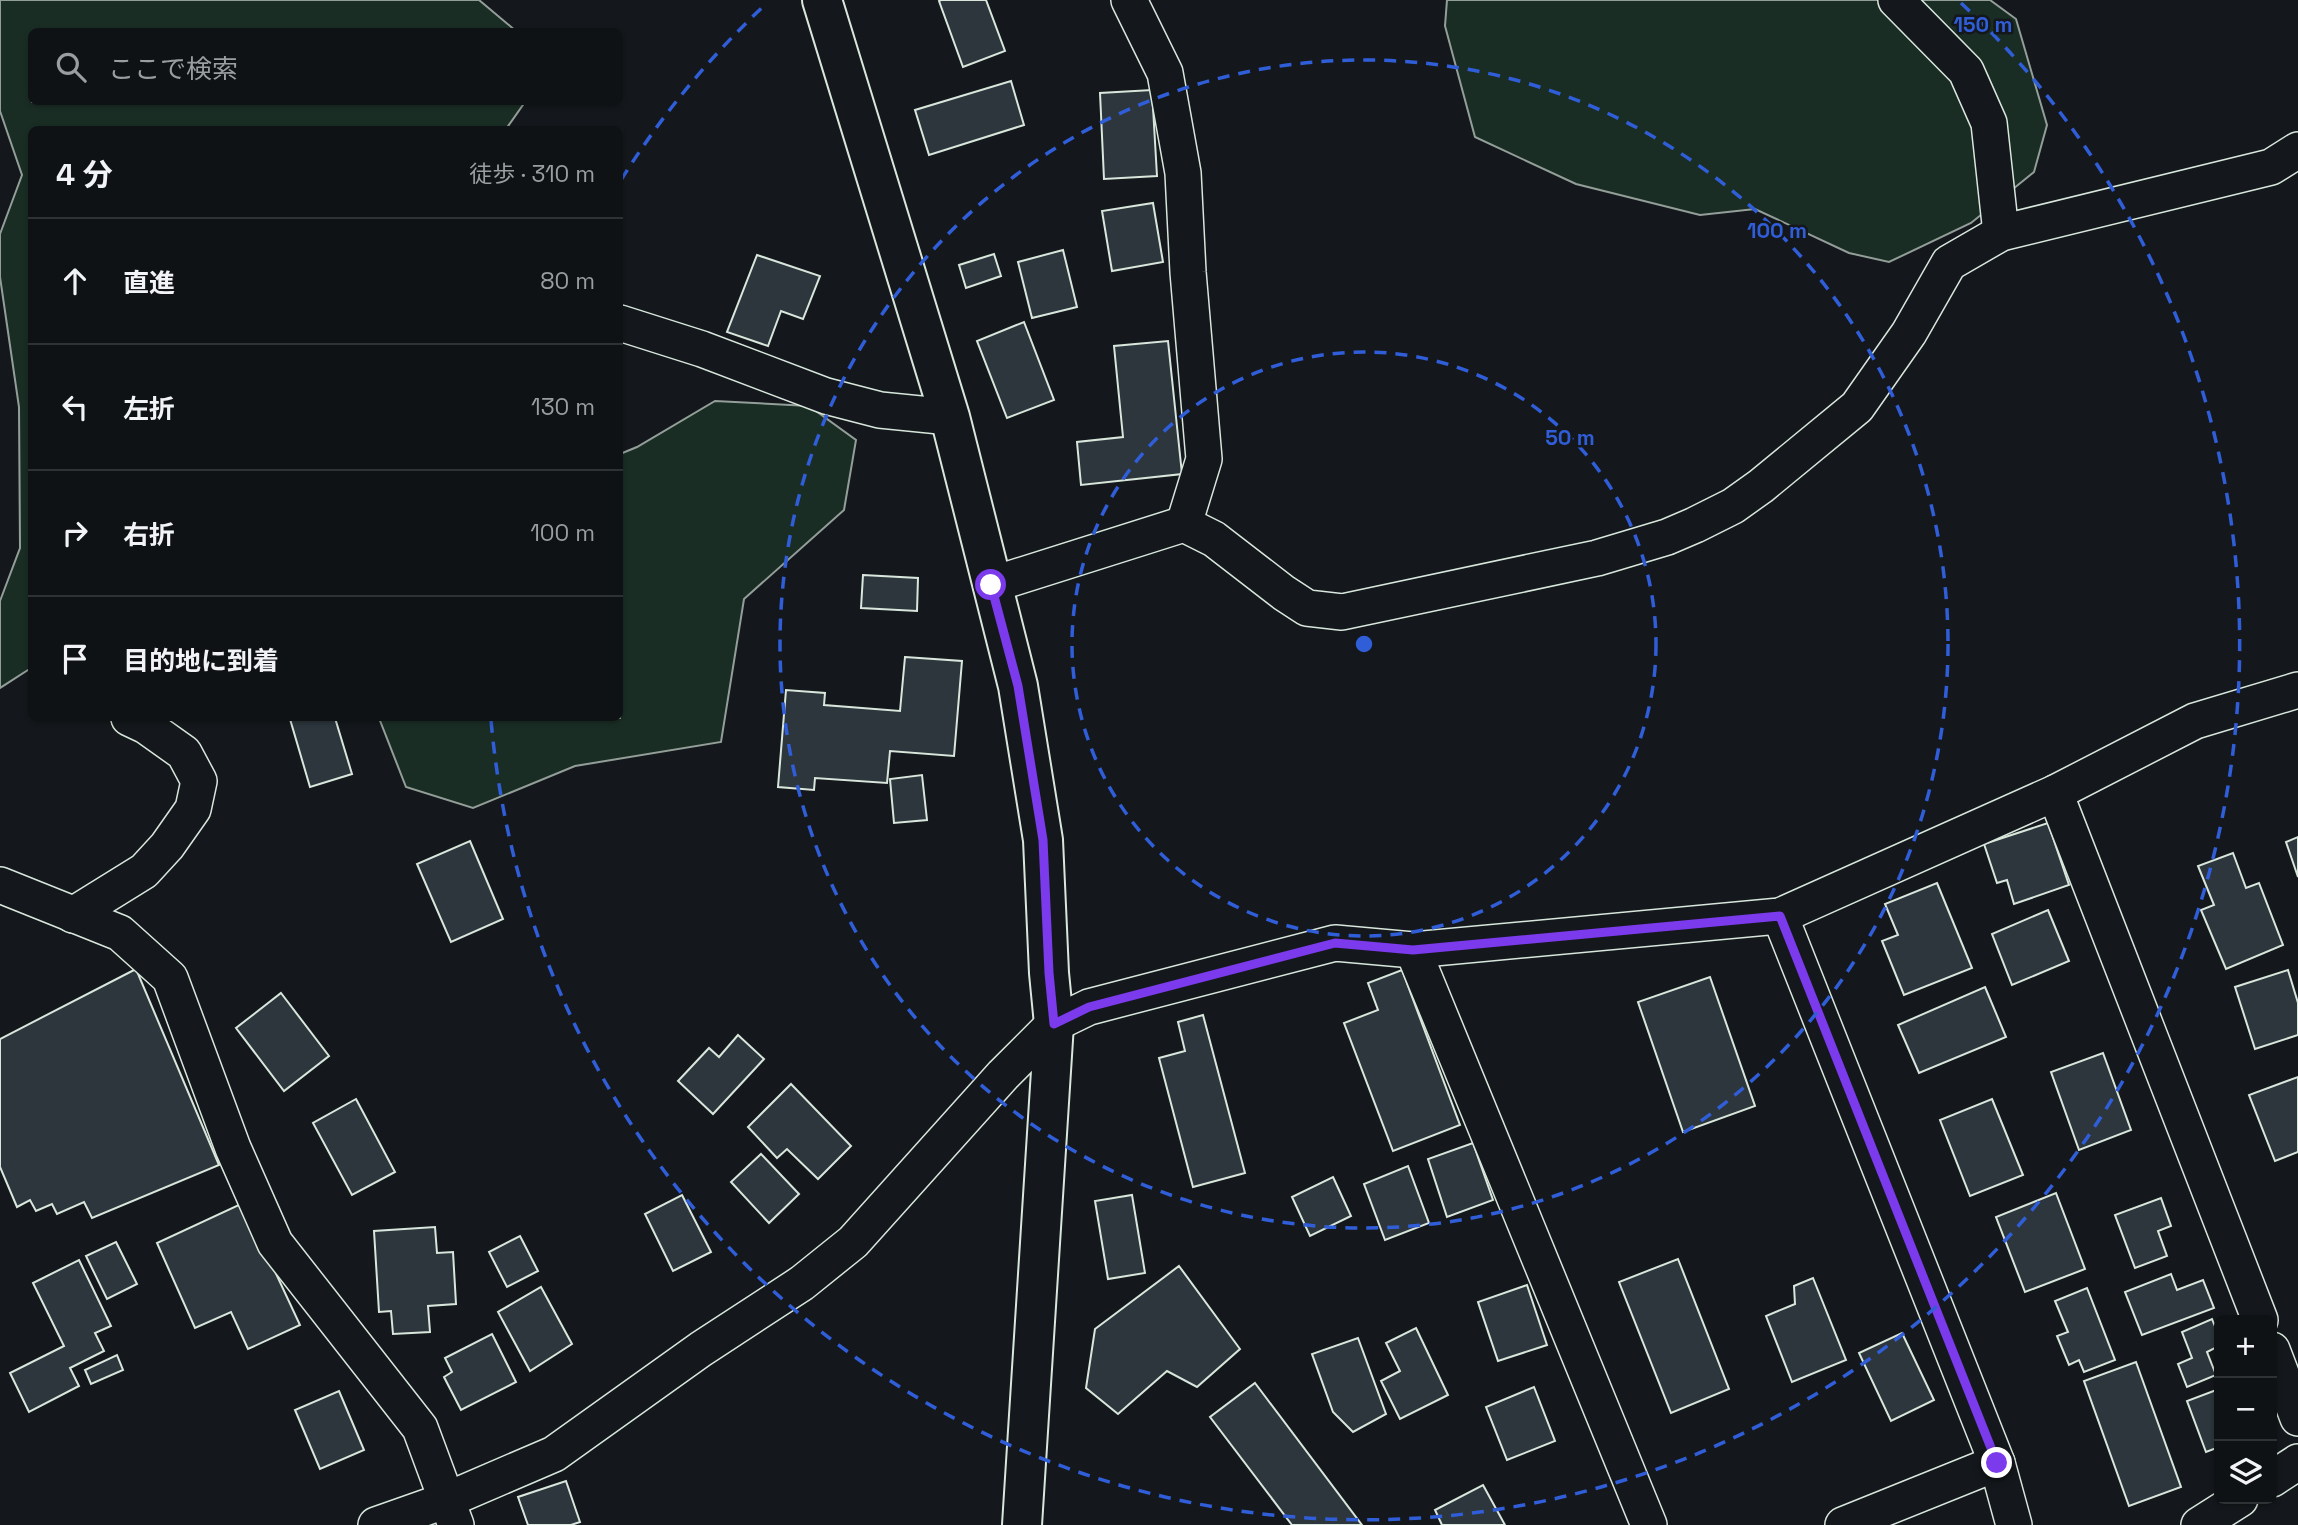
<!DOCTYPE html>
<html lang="ja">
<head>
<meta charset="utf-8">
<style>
  body { margin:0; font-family:"Space Grotesk","Noto Sans JP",sans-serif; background:#1d2022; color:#f1f3f6 }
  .controls { position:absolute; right:21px; bottom:21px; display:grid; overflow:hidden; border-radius:10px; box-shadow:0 2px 5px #0004 }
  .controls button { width:63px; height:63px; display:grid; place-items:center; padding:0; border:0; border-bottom:2px solid #2f3234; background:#0f1215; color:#f1f3f6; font:35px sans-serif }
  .stop { position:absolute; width:21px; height:21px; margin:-16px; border:5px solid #7c3aed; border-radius:50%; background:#fff }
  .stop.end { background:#7c3aed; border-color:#fff; box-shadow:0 2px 7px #0008 }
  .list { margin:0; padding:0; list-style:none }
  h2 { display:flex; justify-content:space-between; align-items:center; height:91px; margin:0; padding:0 28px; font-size:30px }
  h2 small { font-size:23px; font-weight:400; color:#9b9ea0 }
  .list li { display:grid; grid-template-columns:46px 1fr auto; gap:21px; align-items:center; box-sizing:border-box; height:126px; padding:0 28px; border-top:2px solid #2f3234 }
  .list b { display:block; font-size:26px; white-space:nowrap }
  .list em { font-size:23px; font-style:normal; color:#9b9ea0 }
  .icon { flex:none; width:38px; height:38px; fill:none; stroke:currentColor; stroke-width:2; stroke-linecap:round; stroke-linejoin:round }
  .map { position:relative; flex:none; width:2298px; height:1525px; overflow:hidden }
  .search { position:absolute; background:#0f1215; box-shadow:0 2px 5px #0004; left:28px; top:28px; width:595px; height:77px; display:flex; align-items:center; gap:18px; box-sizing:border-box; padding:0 24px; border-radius:10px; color:#9b9ea0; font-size:26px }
  .panel { position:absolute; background:#0f1215; box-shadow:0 2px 5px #0004; left:28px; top:126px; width:595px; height:595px; border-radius:10px }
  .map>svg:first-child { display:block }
</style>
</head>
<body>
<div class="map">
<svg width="2298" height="1525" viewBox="0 0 2298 1525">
  <rect width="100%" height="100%" fill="#14181c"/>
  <!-- green -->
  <g fill="#1a2d24" stroke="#939e99" stroke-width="2">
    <path d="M 0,0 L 479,0 L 516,31 L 32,32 L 32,102 L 525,102 L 506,129 L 32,130 L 31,668 L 0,688 L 0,601 L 20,548 L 19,407 L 0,277 L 0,234 L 22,175 L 0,111 Z"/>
    <path d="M 1447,0 L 1990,0 L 2016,19 L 2047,125 L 2034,172 L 1971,223 L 1889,262 L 1849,253 L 1755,209 L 1700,215 L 1576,184 L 1475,137 L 1445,26 Z"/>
    <path d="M 715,401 L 809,406 L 856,440 L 844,510 L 744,599 L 721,742 L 575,766 L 473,808 L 406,787 L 379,718 L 620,718 L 620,454 L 637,447 Z"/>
  </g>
  <!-- building -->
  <g fill="#2c363c" stroke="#d8e6dc" stroke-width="2">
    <path d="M 941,0 L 986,0 L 1005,51 L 963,67 L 939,1 Z"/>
    <path d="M 1011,81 L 1024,125 L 929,155 L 915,110 Z"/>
    <path d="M 1152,90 L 1157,176 L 1104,179 L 1100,93 Z"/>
    <path d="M 1153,203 L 1163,262 L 1112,271 L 1102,211 Z"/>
    <path d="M 1063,250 L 1077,307 L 1032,318 L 1018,262 Z"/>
    <path d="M 994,254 L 1001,276 L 966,288 L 959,265 Z"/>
    <path d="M 757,255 L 820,276 L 803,319 L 781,311 L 768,346 L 727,332 Z"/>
    <path d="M 1024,322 L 1054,400 L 1007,418 L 977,341 Z"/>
    <path d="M 1168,341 L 1182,474 L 1081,485 L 1077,442 L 1123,437 L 1114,346 Z"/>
    <path d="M 863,575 L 918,578 L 917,611 L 861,608 Z"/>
    <path d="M 905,657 L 962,661 L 954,756 L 890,751 L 887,783 L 815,778 L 814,790 L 778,787 L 786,690 L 825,693 L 824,705 L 900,711 Z"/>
    <path d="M 296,718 L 335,718 L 352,774 L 310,787 L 290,719 Z"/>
    <path d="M 922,775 L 927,820 L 894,823 L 890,779 Z"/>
    <path d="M 2048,823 L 2069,885 L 2014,904 L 2007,880 L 1997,883 L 1984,844 Z"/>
    <path d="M 2298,837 L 2298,877 L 2286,842 Z"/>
    <path d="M 470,841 L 503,919 L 451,942 L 417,864 Z"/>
    <path d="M 2233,853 L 2246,888 L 2259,883 L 2283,945 L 2226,969 L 2201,910 L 2214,905 L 2198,866 Z"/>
    <path d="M 1937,883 L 1972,968 L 1904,995 L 1882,941 L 1898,935 L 1885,904 Z"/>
    <path d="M 2048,910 L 2069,961 L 2012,985 L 1992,934 Z"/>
    <path d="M 136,969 L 219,1165 L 92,1218 L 84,1202 L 57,1214 L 52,1204 L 36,1211 L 30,1200 L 17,1207 L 0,1167 L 0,1039 Z"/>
    <path d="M 1402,970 L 1460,1125 L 1393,1151 L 1344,1023 L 1378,1010 L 1368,983 Z"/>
    <path d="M 2288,970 L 2298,1003 L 2298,1035 L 2255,1049 L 2235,987 Z"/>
    <path d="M 1710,977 L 1755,1106 L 1683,1132 L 1638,1002 Z"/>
    <path d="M 1985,987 L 2006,1037 L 1919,1073 L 1898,1025 Z"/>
    <path d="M 281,993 L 329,1056 L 284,1091 L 236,1028 Z"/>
    <path d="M 1203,1015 L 1245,1173 L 1193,1187 L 1159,1058 L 1185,1051 L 1178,1022 Z"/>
    <path d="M 738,1035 L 764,1059 L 713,1114 L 678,1081 L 709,1048 L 719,1057 Z"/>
    <path d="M 2103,1053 L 2131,1130 L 2079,1150 L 2051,1072 Z"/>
    <path d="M 2298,1077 L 2298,1152 L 2275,1161 L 2249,1095 Z"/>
    <path d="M 791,1084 L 851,1146 L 818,1179 L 787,1149 L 777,1158 L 748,1127 Z"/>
    <path d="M 356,1099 L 395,1172 L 352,1195 L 313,1123 Z"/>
    <path d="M 1992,1099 L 2023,1175 L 1970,1196 L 1940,1120 Z"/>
    <path d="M 1473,1143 L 1493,1200 L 1447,1217 L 1428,1159 Z"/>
    <path d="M 761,1154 L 799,1194 L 769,1223 L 731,1182 Z"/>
    <path d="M 1408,1166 L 1429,1223 L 1385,1240 L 1364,1184 Z"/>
    <path d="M 1333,1177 L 1351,1216 L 1310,1236 L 1292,1197 Z"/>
    <path d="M 2056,1193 L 2085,1269 L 2025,1292 L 1996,1217 Z"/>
    <path d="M 682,1195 L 711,1252 L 673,1271 L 645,1214 Z"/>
    <path d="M 1132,1195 L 1145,1273 L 1108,1279 L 1095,1201 Z"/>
    <path d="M 2161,1198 L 2171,1226 L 2158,1231 L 2167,1256 L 2135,1268 L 2115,1215 Z"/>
    <path d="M 243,1203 L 300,1325 L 248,1349 L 231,1312 L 195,1328 L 157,1243 Z"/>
    <path d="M 435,1227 L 437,1253 L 453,1252 L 456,1304 L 428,1306 L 430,1332 L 393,1334 L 391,1311 L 379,1312 L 374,1231 Z"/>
    <path d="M 520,1236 L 538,1271 L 507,1287 L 489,1252 Z"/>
    <path d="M 116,1242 L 137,1284 L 107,1299 L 86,1256 Z"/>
    <path d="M 1678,1259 L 1729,1389 L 1671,1413 L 1619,1282 Z"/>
    <path d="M 79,1260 L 111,1326 L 95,1333 L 104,1351 L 70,1368 L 79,1386 L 29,1412 L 10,1373 L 64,1346 L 33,1283 Z"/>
    <path d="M 1179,1266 L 1240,1349 L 1197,1387 L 1167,1371 L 1118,1414 L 1086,1388 L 1095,1329 Z"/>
    <path d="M 2171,1274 L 2177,1290 L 2203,1280 L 2214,1308 L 2142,1335 L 2125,1292 Z"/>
    <path d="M 1813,1278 L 1846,1360 L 1792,1382 L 1766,1316 L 1795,1304 L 1794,1286 Z"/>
    <path d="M 1527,1285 L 1547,1345 L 1498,1361 L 1478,1302 Z"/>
    <path d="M 541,1287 L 572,1344 L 530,1371 L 498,1312 Z"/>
    <path d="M 2087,1288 L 2115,1360 L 2084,1372 L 2079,1360 L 2069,1365 L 2057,1336 L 2068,1332 L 2055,1301 Z"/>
    <path d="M 2212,1319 L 2219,1337 L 2219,1346 L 2207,1352 L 2216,1375 L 2187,1387 L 2178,1364 L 2192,1358 L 2182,1332 Z"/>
    <path d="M 1416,1328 L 1448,1395 L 1400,1419 L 1381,1381 L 1400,1371 L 1386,1343 Z"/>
    <path d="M 1902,1333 L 1934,1400 L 1891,1421 L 1859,1353 Z"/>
    <path d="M 492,1334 L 516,1382 L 461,1410 L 444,1377 L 452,1372 L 445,1358 Z"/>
    <path d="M 1358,1338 L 1386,1414 L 1353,1432 L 1333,1412 L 1312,1354 Z"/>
    <path d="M 117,1355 L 123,1370 L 91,1384 L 85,1370 Z"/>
    <path d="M 2136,1362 L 2181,1487 L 2129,1506 L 2084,1381 Z"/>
    <path d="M 1255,1383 L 1362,1525 L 1292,1525 L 1210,1417 Z"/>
    <path d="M 1534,1387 L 1555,1441 L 1507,1460 L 1486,1407 Z"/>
    <path d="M 2219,1389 L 2219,1447 L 2206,1452 L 2187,1401 Z"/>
    <path d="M 339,1391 L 364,1450 L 320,1469 L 295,1410 Z"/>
    <path d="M 566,1481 L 580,1522 L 571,1525 L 528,1525 L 518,1497 Z"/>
    <path d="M 1483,1485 L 1505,1525 L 1442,1525 L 1435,1510 Z"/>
  </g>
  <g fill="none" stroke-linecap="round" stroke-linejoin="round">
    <defs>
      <g id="minor">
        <path d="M 1129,0 L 1165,73 L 1183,173 L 1188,272 L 1204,459 L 1184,524"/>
        <path d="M 1896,0 L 1966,71 L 1989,123 L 2001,233"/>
        <path d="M 620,323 L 702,349 L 826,396 L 880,410 L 950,417"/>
        <path d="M 991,585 L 1184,524 L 1214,539 L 1284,593 L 1307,608 L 1342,612 L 1597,558 L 1667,537 L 1695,525 L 1733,506 L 1761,486 L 1857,407 L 1909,333 L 1949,263 L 2001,233 L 2271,167 L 2298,150"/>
        <path d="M 2055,793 L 2260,1320"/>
        <path d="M 0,885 L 120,933 L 170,978 L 233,1148 L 275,1243 L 420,1428 L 456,1525"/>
        <path d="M 73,915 L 144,871 L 167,846 L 193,809 L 199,781 L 184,753 L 146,726 L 129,718"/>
        <path d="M 1780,916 L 1997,1463 L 2014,1525"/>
        <path d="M 1413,950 L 1649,1525"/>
        <path d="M 2272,1350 L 2298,1418"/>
        <path d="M 2272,1479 L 2298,1462"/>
        <path d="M 376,1525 L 447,1500 L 554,1454 L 701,1349 L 802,1283 L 853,1242 L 1003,1075 L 1054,1024 L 1089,1007 L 1335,943 L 1413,950 L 1780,916 L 2055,793 L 2195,721 L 2298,690"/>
        <path d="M 1843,1525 L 1997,1463"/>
        <path d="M 2199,1525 L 2240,1499"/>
      </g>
      <path id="tertiary" d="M 822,0 L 950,417 L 1018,686 L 1043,840 L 1049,973 L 1054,1024 L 1022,1525"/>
    </defs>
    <!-- minor casing -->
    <use href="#minor" stroke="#d8e6dc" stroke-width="38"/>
    <!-- tertiary casing -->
    <use href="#tertiary" stroke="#d8e6dc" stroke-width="42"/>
    <!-- minor -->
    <use href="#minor" stroke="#14181c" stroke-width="35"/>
    <!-- tertiary -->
    <use href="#tertiary" stroke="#14181c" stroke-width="38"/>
  </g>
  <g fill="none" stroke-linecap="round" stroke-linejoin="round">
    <!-- route -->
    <path stroke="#7c3aed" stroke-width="9" d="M 991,585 L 1018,686 L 1043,840 L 1049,973 L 1054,1024 L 1089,1007 L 1335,943 L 1413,950 L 1780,916 L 1997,1463"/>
  </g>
  <!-- distance rings -->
  <g fill="none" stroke="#305dd8" stroke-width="3.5" stroke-dasharray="12 9">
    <circle cx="1364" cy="644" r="292"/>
    <circle cx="1364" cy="644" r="584"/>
    <path d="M621 180A876 876 0 0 1 767 3M1961 3A876 876 0 1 1 491 720"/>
  </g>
  <circle cx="1364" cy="644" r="10" fill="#305dd8" stroke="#14181c" stroke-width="3.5"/>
  <g font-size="21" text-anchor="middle" font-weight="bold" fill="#305dd8" stroke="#14181c" stroke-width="5" stroke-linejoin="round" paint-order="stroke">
    <text x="1983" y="32">150 m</text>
    <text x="1777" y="238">100 m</text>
    <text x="1570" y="445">50 m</text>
  </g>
</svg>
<div class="controls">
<button>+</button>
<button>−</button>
<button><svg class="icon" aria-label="layers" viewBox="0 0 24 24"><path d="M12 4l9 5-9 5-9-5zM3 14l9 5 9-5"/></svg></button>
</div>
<div class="stop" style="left:991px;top:585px"></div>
<div class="stop end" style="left:1997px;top:1463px"></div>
<div class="search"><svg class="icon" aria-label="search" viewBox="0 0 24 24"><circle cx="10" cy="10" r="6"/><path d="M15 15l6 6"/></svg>ここで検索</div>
<section class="panel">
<h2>4 分<small>徒歩 · 310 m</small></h2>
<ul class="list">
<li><svg class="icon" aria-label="ahead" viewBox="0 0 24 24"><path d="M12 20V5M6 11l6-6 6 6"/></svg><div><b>直進</b></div><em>80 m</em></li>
<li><svg class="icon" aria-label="left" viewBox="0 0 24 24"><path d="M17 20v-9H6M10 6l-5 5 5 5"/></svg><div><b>左折</b></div><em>130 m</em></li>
<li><svg class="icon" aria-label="right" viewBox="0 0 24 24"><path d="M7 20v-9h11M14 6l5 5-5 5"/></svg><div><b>右折</b></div><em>100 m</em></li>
<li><svg class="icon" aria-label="arrive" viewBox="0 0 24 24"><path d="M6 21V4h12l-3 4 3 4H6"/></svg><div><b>目的地に到着</b></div></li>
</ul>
</section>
</div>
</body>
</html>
